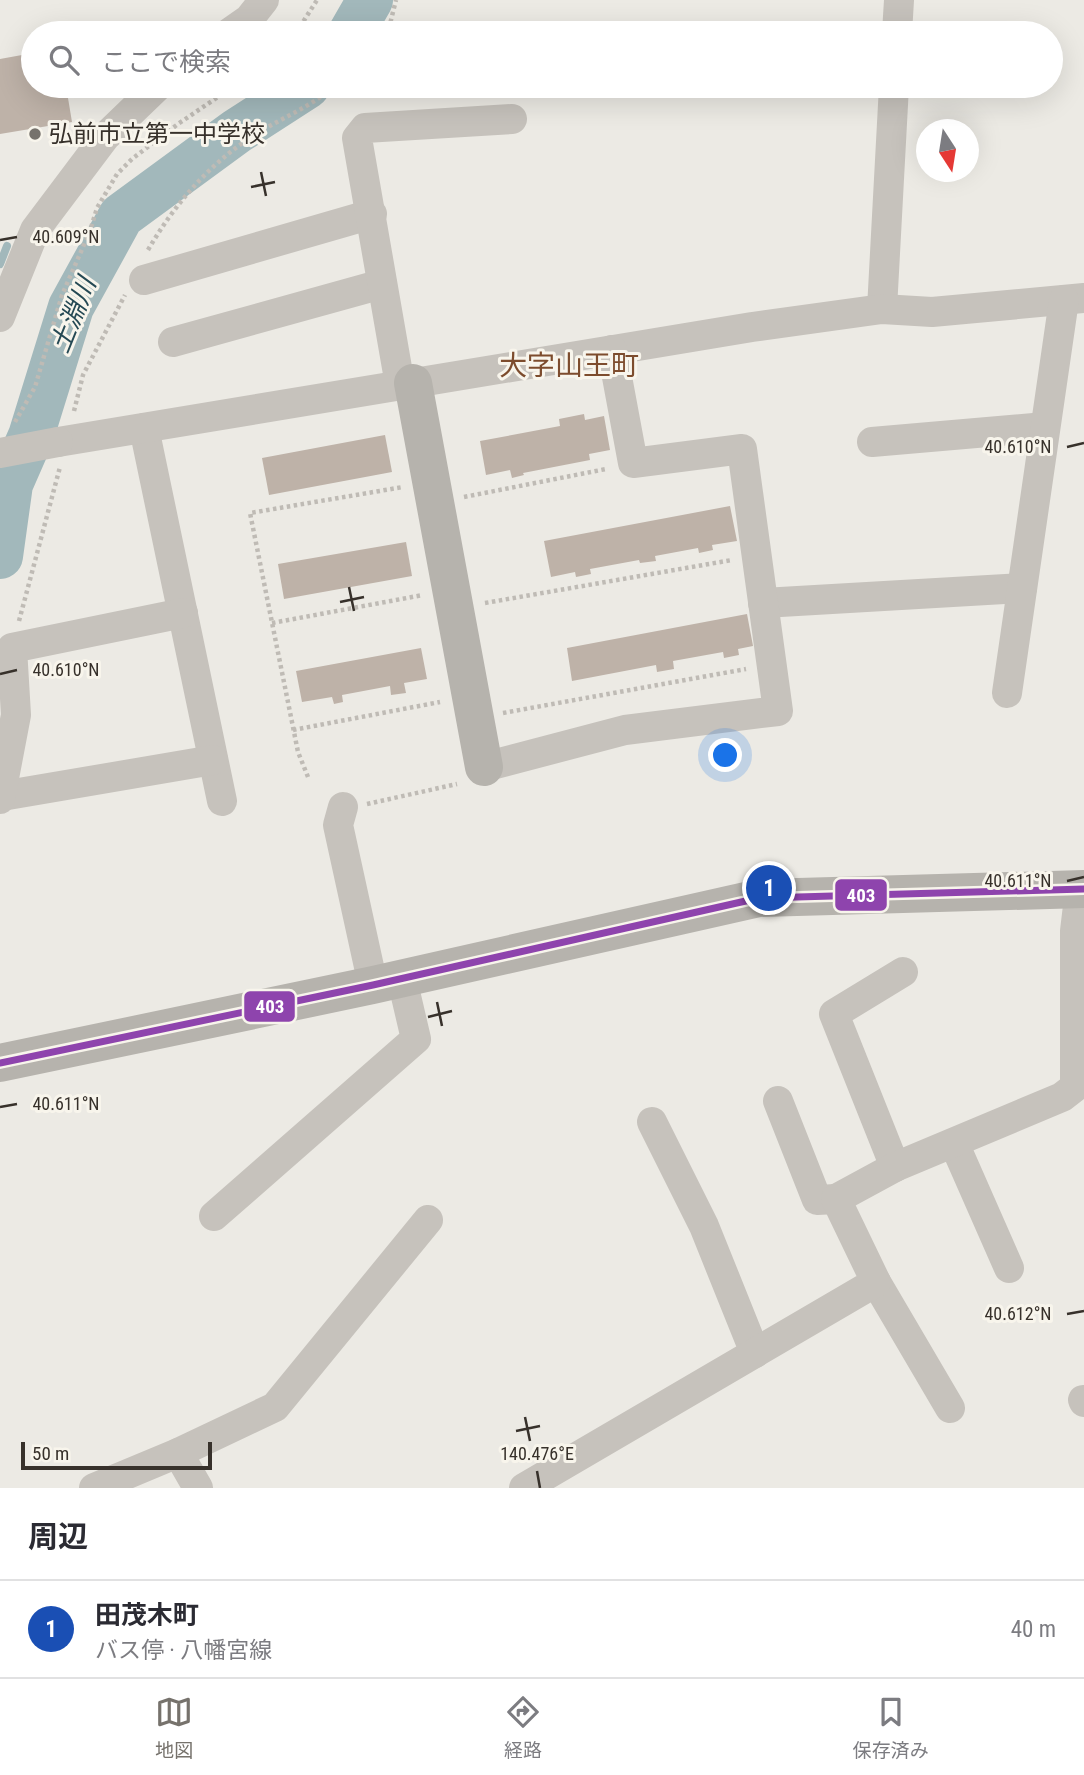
<!DOCTYPE html>
<html lang="ja">
<head>
<meta charset="utf-8">
<style>
  body { margin:0; font-family:"Roboto Condensed","Noto Sans JP",sans-serif; background:#f7f7f7; color:#2b2b33 }
  .compass { position:absolute; left:916px; top:119px; width:63px; height:63px; border-radius:50%; background:#fff; box-shadow:0 7px 28px #0002; rotate:168deg }
  .scale { position:absolute; left:21px; bottom:18px; width:191px; box-sizing:border-box; padding-left:7px; border:4px solid #37312b; border-top:0; font-size:19px; line-height:24px; white-space:nowrap; color:#37312b; -webkit-text-stroke:5px #f8f5ec; paint-order:stroke }
  .you { position:absolute; left:726px; top:756px; width:24px; height:24px; margin:-18px; border:5px solid #fff; border-radius:50%; background:#1a73e8; box-shadow:0 0 0 10px #1a73e833 }
  .badge { display:grid; place-items:center; width:46px; height:46px; border-radius:50%; background:#76726c; color:#fff; font-size:23px; font-weight:700 }
  .pin { position:absolute; translate:-50% -50%; border:4px solid #fff; box-shadow:0 2px 7px #0006 }
  .list { margin:0; padding:0; list-style:none }
  h2 { display:flex; justify-content:space-between; align-items:center; height:91px; margin:0; padding:0 28px; font-size:30px }
  h2 small { font-size:23px; font-weight:400; color:#7c7c81 }
  .list li { display:grid; grid-template-columns:46px 1fr auto; gap:21px; align-items:center; box-sizing:border-box; height:98px; padding:0 28px; border-top:2px solid #e1e1e2 }
  .list b { display:block; font-size:26px; white-space:nowrap }
  .list p { margin:0; font-size:23px; white-space:nowrap; color:#7c7c81 }
  .list em { font-size:23px; font-style:normal; color:#7c7c81 }
  .icon { flex:none; width:38px; height:38px; fill:none; stroke:currentColor; stroke-width:2; stroke-linecap:round; stroke-linejoin:round }
  .map { position:relative; flex:none; width:1084px; height:1488px; overflow:hidden }
  .search { position:absolute; background:#fff; box-shadow:0 7px 28px #0002; left:21px; right:21px; top:21px; height:77px; display:flex; align-items:center; gap:18px; box-sizing:border-box; padding:0 24px; border-radius:38px; color:#7c7c81; font-size:26px }
  .sheet { height:189px; background:#fff }
  nav { display:flex; justify-content:space-around; align-items:center; box-sizing:border-box; height:98px; border-top:2px solid #e1e1e2; background:#fff; font-size:19px; color:#7c7c81 }
  nav a { display:grid; justify-items:center; gap:4px }
  nav .on { color:#76726c }
  .map>svg:first-child { display:block }
</style>
</head>
<body>
<div class="map">
<svg width="1084" height="1488" viewBox="0 0 1084 1488">
  <rect width="100%" height="100%" fill="#eceae4"/>
  <g fill="none" stroke-linecap="round" stroke-linejoin="round">
    <!-- stream -->
    <path stroke="#a2b8bb" stroke-width="8" d="M 0,264 L 7,246"/>
    <!-- river -->
    <g stroke="#a2b8bb" stroke-width="46">
      <path d="M 351,33 L 370,0"/>
      <path d="M 0,556 L 10,484 L 31,436 L 71,307 L 121,216 L 237,131 L 307,86"/>
    </g>
  </g>
  <!-- building -->
  <g fill="#beb2a8">
    <path d="M 33,53 L 33,86 L 66,86 L 72,122 L 0,134 L 0,59 Z"/>
    <path d="M 584,414 L 585,420 L 604,416 L 610,450 L 589,454 L 590,460 L 523,473 L 524,475 L 512,478 L 510,470 L 486,475 L 480,441 L 560,426 L 559,419 Z"/>
    <path d="M 385,435 L 392,472 L 269,495 L 262,458 Z"/>
    <path d="M 730,506 L 737,541 L 712,545 L 713,550 L 699,553 L 698,548 L 655,556 L 656,561 L 640,563 L 639,560 L 590,569 L 591,574 L 576,577 L 575,572 L 551,577 L 544,541 Z"/>
    <path d="M 406,542 L 412,576 L 284,599 L 278,564 Z"/>
    <path d="M 747,614 L 753,646 L 738,649 L 739,655 L 724,658 L 723,652 L 673,661 L 674,669 L 657,672 L 656,665 L 572,681 L 567,648 Z"/>
    <path d="M 421,648 L 427,679 L 404,683 L 406,693 L 391,695 L 390,686 L 342,695 L 343,702 L 334,704 L 332,697 L 302,702 L 296,671 Z"/>
  </g>
  <g fill="none" stroke-linecap="round" stroke-linejoin="round">
    <!-- path -->
    <g stroke="#bfbbb5" stroke-width="4.5" stroke-dasharray="3.5 3.5" stroke-linecap="butt">
      <path d="M 296,33 L 317,0"/>
      <path d="M 382,33 L 390,24 L 396,0"/>
      <path d="M 148,250 C 173,207 204,170 244,142 C 273,121 307,110 335,86"/>
      <path d="M 74,411 L 83,375 L 125,295"/>
      <path d="M 15,422 L 35,387 L 62,295 L 90,231 L 97,208 L 117,174 L 132,159 L 178,124 L 234,86"/>
      <path d="M 464,497 L 606,469"/>
      <path d="M 485,603 L 732,560"/>
      <path d="M 19,621 L 60,467"/>
      <path d="M 272,623 L 423,595"/>
      <path d="M 503,713 L 746,669"/>
      <path d="M 293,730 L 440,702"/>
      <path d="M 308,777 L 298,752 L 250,513 L 403,487"/>
      <path d="M 367,804 L 457,784"/>
    </g>
    <!-- street -->
    <g stroke="#c6c2bc" stroke-width="30">
      <path d="M 229,33 L 249,19 L 264,0"/>
      <path d="M 897,33 L 899,0"/>
      <path d="M 144,280 L 372,214"/>
      <path d="M 882,309 L 894,86"/>
      <path d="M 0,317 L 35,230 L 105,137 L 158,86"/>
      <path d="M 173,342 L 382,284"/>
      <path d="M 400,385 L 357,138 L 365,128 L 512,119"/>
      <path d="M 144,428 L 222,801"/>
      <path d="M 58,442 L 752,327 L 882,309 L 932,312 L 1084,298"/>
      <path d="M 872,442 L 1045,427"/>
      <path d="M 763,603 L 1022,588"/>
      <path d="M 1007,693 L 1064,300"/>
      <path d="M 484,767 L 625,730 L 778,711 L 742,449 L 633,463 L 612,350"/>
      <path d="M 2,796 L 213,760"/>
      <path d="M 0,799 L 16,715 L 12,648 L 183,613"/>
      <path d="M 343,807 L 338,825 L 373,985"/>
      <path d="M 778,1101 L 817,1200 L 836,1199"/>
      <path d="M 652,1122 L 704,1226 L 755,1353"/>
      <path d="M 954,1143 L 1009,1268"/>
      <path d="M 895,1167 L 834,1014 L 903,972"/>
      <path d="M 214,1216 L 416,1039 L 402,979"/>
      <path d="M 876,1282 L 950,1408"/>
      <path d="M 1083,1400 L 1084,1402"/>
      <path d="M 178,1453 L 198,1488"/>
      <path d="M 94,1488 L 178,1453 L 275,1407 L 428,1220"/>
      <path d="M 524,1488 L 876,1282 L 836,1199 L 895,1167 L 1062,1097 L 1075,1087 L 1075,931 L 1080,889"/>
    </g>
    <!-- secondary -->
    <g stroke="#b6b3ad" stroke-width="38">
      <path d="M 413,383 L 484,767"/>
      <path d="M 0,1063 L 373,985 L 759,898 L 1084,889"/>
    </g>
    <!-- street-bridge -->
    <path stroke="#c6c2bc" stroke-width="30" d="M 0,453 L 58,442"/>
    <defs>
      <path id="bus-1" d="M 0,1063 L 373,985 L 759,898 L 1084,889"/>
    </defs>
    <!-- bus-1 casing -->
    <use href="#bus-1" stroke="#f8f5ec" stroke-width="12"/>
    <!-- bus-1 -->
    <use href="#bus-1" stroke="#8e44ad" stroke-width="7"/>
  </g>
  <!-- ticks -->
  <path fill="none" stroke="#37312b" stroke-width="2.5" d="M 261,172 L 266,196M 251,187 L 275,182M 0,240 L 17,237M 1067,447 L 1084,443M 349,587 L 354,611M 340,602 L 364,597M 0,674 L 17,670M 1067,881 L 1084,877M 437,1002 L 442,1026M 428,1017 L 452,1011M 0,1107 L 17,1104M 1067,1314 L 1084,1311M 525,1417 L 530,1441M 516,1431 L 540,1426M 537,1471 L 540,1488"/>
  <!-- markers -->
  <circle fill="#76726c" stroke="#f8f5ec" stroke-width="2.5" cx="35" cy="134" r="7"/>
  <g text-anchor="middle" dominant-baseline="central" stroke-width="6" stroke-linejoin="round" paint-order="stroke">
    <!-- poi labels -->
    <g font-size="24" fill="#37312b" stroke="#f8f5ec" text-anchor="start">
      <text x="49" y="134">弘前市立第一中学校</text>
    </g>
    <!-- water labels -->
    <g font-size="26" font-style="italic" fill="#254954" stroke="#f8f5ec">
      <text transform="translate(73 315) rotate(-68)">土淵川</text>
    </g>
    <!-- quarter labels -->
    <g font-size="28" fill="#7d4c2d" stroke="#f8f5ec">
      <text x="569" y="365">大字山王町</text>
    </g>
  </g>
  <g font-size="18" text-anchor="middle" fill="#37312b" stroke="#f8f5ec" stroke-width="6" stroke-linejoin="round" paint-order="stroke">
    <text x="66" y="243">40.609°N</text>
    <text x="1018" y="453">40.610°N</text>
    <text x="66" y="676">40.610°N</text>
    <text x="1018" y="887">40.611°N</text>
    <text x="66" y="1110">40.611°N</text>
    <text x="1018" y="1320">40.612°N</text>
    <text x="537" y="1460">140.476°E</text>
  </g>
  <g stroke="#f8f5ec" stroke-width="2.5">
    <rect x="834" y="878" width="54" height="34" rx="7" fill="#8e44ad"/>
    <rect x="243" y="990" width="53" height="33" rx="7" fill="#8e44ad"/>
  </g>
  <g font-size="19" text-anchor="middle" font-weight="bold" fill="#fff">
    <text x="861" y="902">403</text>
    <text x="270" y="1013">403</text>
  </g>
</svg>
<svg class="compass" viewBox="-18 -18 36 36"><path d="M0-13l5 13h-10z" fill="#e53935"/><path d="M0 13l5-13h-10z" fill="#7c7c81"/></svg>
<div class="scale">50 m</div>
<div class="you"></div>
<div class="pin badge" style="left:769px;top:888px;background:#1a4fb4">1</div>
<div class="search"><svg class="icon" aria-label="search" viewBox="0 0 24 24"><circle cx="10" cy="10" r="6"/><path d="M15 15l6 6"/></svg>ここで検索</div>
</div>
<section class="sheet">
<h2>周辺<small></small></h2>
<ul class="list">
<li><span class="badge" style="background:#1a4fb4">1</span><div><b>田茂木町</b><p>バス停 · 八幡宮線</p></div><em>40 m</em></li>
</ul>
</section>
<nav>
<a class="on"><svg class="icon" aria-label="map" viewBox="0 0 24 24"><path d="M3 6l6-2 6 2 6-2v14l-6 2-6-2-6 2zM9 4v14M15 6v14"/></svg>地図</a>
<a><svg class="icon" aria-label="directions" viewBox="0 0 24 24"><path d="M12 3l9 9-9 9-9-9zM9 14v-3h6M13 9l2 2-2 2"/></svg>経路</a>
<a><svg class="icon" aria-label="saved" viewBox="0 0 24 24"><path d="M7 4h10v16l-5-4-5 4z"/></svg>保存済み</a>
</nav>
</body>
</html>
